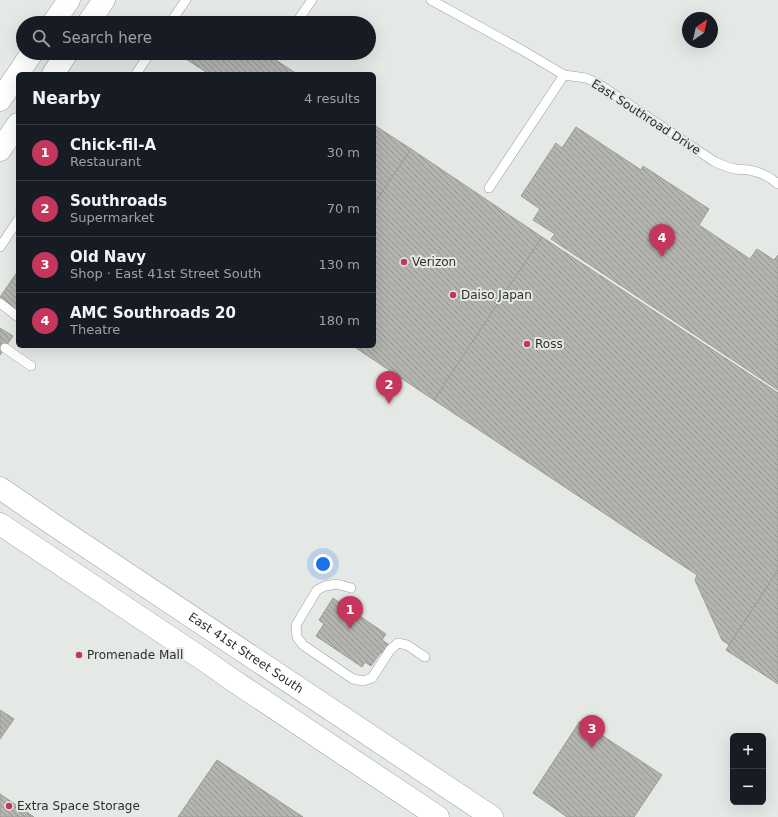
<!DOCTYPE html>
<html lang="en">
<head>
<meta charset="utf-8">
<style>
  body { margin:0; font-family:"DejaVu Sans",sans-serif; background:#20242c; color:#f1f3f6 }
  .controls { position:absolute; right:12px; bottom:12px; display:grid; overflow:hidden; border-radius:6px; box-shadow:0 4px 16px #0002 }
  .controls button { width:36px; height:36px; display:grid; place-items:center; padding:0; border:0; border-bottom:1px solid #363941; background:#171b24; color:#f1f3f6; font:20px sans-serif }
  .compass { position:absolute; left:682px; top:12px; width:36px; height:36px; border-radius:50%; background:#171b24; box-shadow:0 4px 16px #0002; rotate:34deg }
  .you { position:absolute; left:323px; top:564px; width:14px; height:14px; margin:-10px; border:3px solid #fff; border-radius:50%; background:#1a73e8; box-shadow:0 0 0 6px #1a73e833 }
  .badge { display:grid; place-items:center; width:26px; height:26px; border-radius:50%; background:#c5365d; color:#fff; font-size:13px; font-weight:700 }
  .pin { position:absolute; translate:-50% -33px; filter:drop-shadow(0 1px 2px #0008) }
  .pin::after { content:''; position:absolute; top:21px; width:14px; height:12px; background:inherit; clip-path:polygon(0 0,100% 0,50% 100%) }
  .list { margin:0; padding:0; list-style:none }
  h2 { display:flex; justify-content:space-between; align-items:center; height:52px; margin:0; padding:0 16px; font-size:17px }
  h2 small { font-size:13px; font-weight:400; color:#9ea1a6 }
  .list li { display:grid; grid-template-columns:26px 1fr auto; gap:12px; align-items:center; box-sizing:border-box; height:56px; padding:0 16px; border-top:1px solid #363941 }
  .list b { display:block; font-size:15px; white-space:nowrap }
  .list p { margin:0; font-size:13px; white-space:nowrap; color:#9ea1a6 }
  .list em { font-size:13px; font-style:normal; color:#9ea1a6 }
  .icon { flex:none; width:22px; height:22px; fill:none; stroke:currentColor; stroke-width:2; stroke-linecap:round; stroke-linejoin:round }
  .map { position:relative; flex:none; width:778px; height:817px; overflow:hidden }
  .search { position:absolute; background:#171b24; box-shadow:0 4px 16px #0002; left:16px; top:16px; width:360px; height:44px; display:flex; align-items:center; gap:10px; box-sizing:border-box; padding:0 14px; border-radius:22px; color:#9ea1a6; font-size:15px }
  .panel { position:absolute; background:#171b24; box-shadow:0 4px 16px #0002; left:16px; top:72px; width:360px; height:276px; border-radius:6px }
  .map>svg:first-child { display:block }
</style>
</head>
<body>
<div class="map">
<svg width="778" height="817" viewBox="0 0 778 817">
  <defs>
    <pattern id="building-back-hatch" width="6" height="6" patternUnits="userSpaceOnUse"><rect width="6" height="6" fill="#b4b5b0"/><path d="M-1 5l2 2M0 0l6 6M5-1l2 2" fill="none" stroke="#939490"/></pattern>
  </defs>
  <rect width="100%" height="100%" fill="#e5e9e5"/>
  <!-- building -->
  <g fill="url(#building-back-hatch)" stroke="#9b9c97">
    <path d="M 181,53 L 265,53 L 297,74 L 205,74 L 206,72 L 180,55 Z"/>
    <path d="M 374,125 L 411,149 L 374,204 Z"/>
    <path d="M 576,127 L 641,170 L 643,166 L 709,209 L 699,225 L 750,259 L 757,249 L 774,260 L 778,255 L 778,390 L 551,239 L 555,234 L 533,220 L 540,209 L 521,196 L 556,143 L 562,148 Z"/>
    <path d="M 411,149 L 542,237 L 434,400 L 353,346 L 374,346 L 374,204 Z"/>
    <path d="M 542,237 L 778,393 L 778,570 L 729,645 L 722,640 L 695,580 L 697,575 L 434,400 Z"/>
    <path d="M 18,271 L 18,311 L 0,299 L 0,297 Z"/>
    <path d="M 0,328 L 13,336 L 0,355 Z"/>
    <path d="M 778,570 L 778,684 L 726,650 Z"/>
    <path d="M 333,598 L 386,634 L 382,640 L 389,645 L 383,654 L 381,652 L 371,666 L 365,662 L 362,667 L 316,636 L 324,624 L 319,620 Z"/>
    <path d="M 0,710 L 14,719 L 0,739 Z"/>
    <path d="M 580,721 L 662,775 L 634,817 L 567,817 L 533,793 Z"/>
    <path d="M 217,760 L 303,817 L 178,817 Z"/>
    <path d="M 0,794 L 34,817 L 0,817 Z"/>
  </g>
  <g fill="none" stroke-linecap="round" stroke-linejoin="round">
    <defs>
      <g id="service">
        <path d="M 431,0 L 522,50 L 564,75 L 586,78 L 597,83 L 715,162 C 722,165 729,168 736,169 C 741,170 745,169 749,170 C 760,172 770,177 778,184"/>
        <path d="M 170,23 L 186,0"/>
        <path d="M 296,23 L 312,0"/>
        <path d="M 136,74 L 150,53"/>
        <path d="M 489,188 L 564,75"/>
        <path d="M 0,247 L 18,220"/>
        <path d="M 0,303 L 18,317"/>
        <path d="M 5,348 L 31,366"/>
        <path d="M 351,588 L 337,584 L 325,586 L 317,590 L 296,625 L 297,637 L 303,645 L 353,679 L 363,681 L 372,678 L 390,650 L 398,643 L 407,645 L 425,657"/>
      </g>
      <g id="secondary">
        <path id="s1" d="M 0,488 L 54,525 L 492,817"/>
        <path d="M 0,524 L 207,662 L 228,677 L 438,817"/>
      </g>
      <g id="primary">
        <path d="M 53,23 L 69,0"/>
        <path d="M 88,23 L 104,0"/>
        <path d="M 53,74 L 67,53"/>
        <path d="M 0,100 L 32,53"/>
        <path d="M 0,150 L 18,124"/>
      </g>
    </defs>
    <!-- service casing -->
    <use href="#service" stroke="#9da19c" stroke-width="10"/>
    <!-- secondary casing -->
    <use href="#secondary" stroke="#9da19c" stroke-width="23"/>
    <!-- primary casing -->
    <use href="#primary" stroke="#9da19c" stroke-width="23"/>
    <!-- service -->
    <use href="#service" stroke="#fff" stroke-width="9"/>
    <!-- secondary -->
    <use href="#secondary" stroke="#fff" stroke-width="22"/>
    <!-- primary -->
    <use href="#primary" stroke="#fff" stroke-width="22"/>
  </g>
  <!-- markers -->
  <g fill="#c5365d" stroke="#e5e9e5" stroke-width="1.5">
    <circle cx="404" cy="262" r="4"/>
    <circle cx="453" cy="295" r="4"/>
    <circle cx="527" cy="344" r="4"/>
    <circle cx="79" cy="655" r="4"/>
    <circle cx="9" cy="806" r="4"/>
  </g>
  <g text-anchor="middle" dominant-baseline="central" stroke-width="4" stroke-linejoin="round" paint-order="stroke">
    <!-- street labels -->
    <g font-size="12" fill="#2e2f2e" stroke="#e5e9e5">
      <text transform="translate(646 117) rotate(33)">East Southroad Drive</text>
      <text stroke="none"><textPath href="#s1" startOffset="296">East 41st Street South</textPath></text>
    </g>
    <!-- poi labels -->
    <g font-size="12" fill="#2e2f2e" stroke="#e5e9e5" text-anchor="start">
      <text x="412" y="262">Verizon</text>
      <text x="461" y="295">Daiso Japan</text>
      <text x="535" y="344">Ross</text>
      <text x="87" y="655">Promenade Mall</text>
      <text x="17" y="806">Extra Space Storage</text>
    </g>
  </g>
</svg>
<div class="controls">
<button>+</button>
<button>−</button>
</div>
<svg class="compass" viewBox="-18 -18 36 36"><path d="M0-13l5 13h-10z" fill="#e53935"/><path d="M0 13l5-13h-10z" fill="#9ea1a6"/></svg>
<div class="you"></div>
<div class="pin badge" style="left:350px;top:629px">1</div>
<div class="pin badge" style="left:389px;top:404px">2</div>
<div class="pin badge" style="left:592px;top:748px">3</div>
<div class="pin badge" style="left:662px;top:257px">4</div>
<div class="search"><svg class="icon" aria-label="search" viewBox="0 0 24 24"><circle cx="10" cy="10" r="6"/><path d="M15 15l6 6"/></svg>Search here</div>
<section class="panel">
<h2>Nearby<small>4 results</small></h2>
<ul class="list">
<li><span class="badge">1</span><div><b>Chick-fil-A</b><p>Restaurant</p></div><em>30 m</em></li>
<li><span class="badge">2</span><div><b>Southroads</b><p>Supermarket</p></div><em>70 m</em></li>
<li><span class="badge">3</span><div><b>Old Navy</b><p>Shop · East 41st Street South</p></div><em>130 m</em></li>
<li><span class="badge">4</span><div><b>AMC Southroads 20</b><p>Theatre</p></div><em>180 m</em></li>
</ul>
</section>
</div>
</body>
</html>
